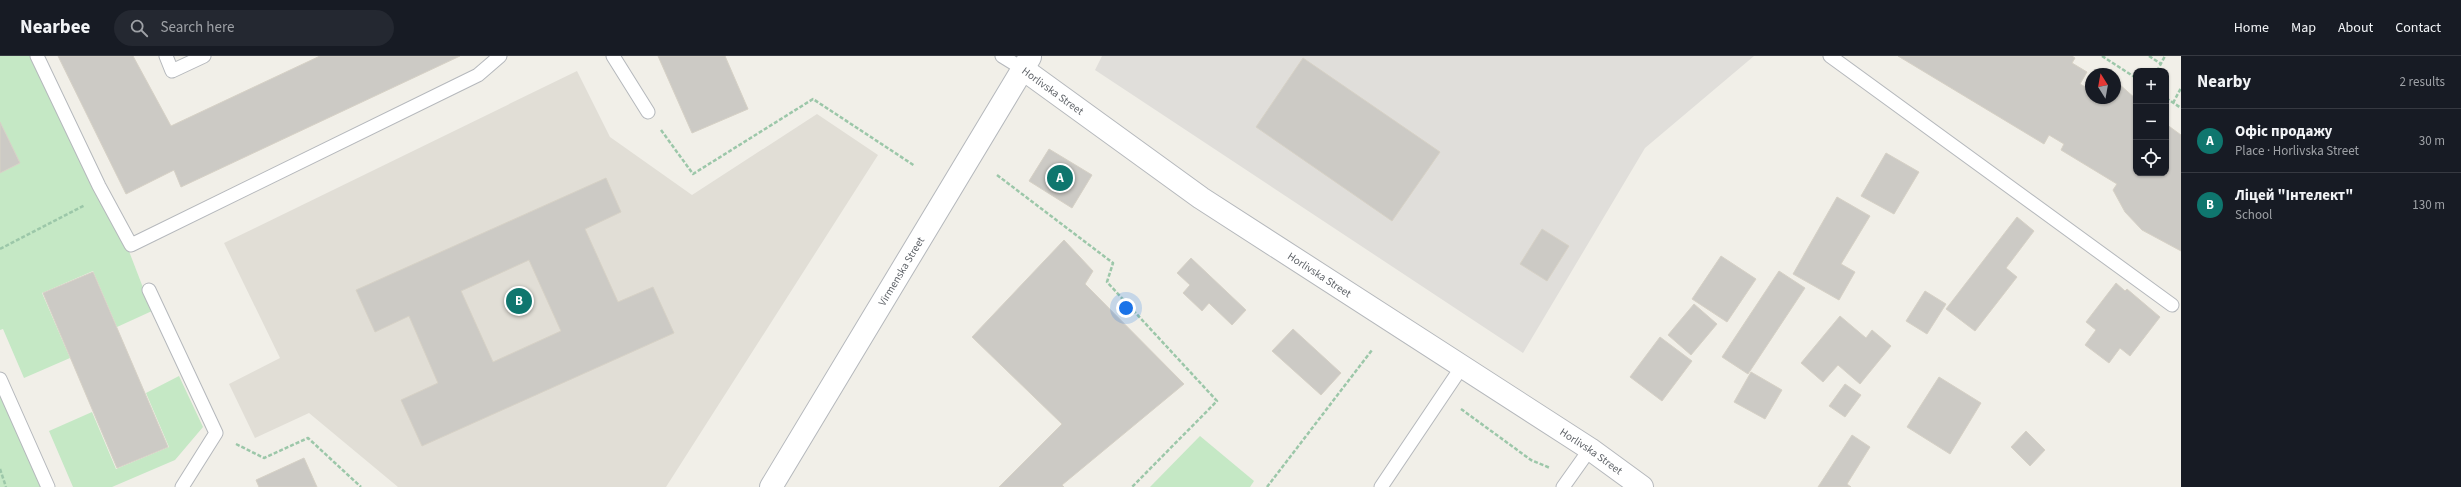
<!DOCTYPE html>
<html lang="en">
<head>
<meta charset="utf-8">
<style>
  body { margin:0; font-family:"Source Sans 3",sans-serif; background:#242831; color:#f1f3f6 }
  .controls { position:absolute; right:12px; top:12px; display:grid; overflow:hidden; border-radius:8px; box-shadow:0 1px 3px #0004 }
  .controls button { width:36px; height:36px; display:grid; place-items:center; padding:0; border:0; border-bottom:1px solid #363941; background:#171b24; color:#f1f3f6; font:20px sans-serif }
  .compass { position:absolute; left:2085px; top:12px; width:36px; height:36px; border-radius:50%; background:#171b24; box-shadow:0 1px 3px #0004; rotate:349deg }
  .you { position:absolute; left:1126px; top:252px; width:14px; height:14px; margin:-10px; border:3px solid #fff; border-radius:50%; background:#1a73e8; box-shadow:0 0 0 6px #1a73e833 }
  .badge { display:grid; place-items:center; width:26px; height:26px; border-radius:50%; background:#0f766e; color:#fff; font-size:13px; font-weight:700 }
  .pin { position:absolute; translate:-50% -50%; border:2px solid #fff; box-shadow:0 1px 4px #0006 }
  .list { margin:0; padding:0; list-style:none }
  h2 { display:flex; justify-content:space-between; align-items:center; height:52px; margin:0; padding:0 16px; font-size:17px }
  h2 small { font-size:13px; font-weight:400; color:#9ea1a6 }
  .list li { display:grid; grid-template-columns:26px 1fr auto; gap:12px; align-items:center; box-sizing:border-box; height:64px; padding:0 16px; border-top:1px solid #363941 }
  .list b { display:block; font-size:15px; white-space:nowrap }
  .list p { margin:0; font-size:13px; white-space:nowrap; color:#9ea1a6 }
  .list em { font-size:13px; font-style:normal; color:#9ea1a6 }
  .icon { flex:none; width:22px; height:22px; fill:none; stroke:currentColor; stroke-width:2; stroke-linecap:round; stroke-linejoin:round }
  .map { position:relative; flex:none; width:2181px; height:431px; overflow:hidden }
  header { display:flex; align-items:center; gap:24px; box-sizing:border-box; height:56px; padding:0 20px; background:#171b24; border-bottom:1px solid #363941 }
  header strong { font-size:19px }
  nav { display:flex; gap:22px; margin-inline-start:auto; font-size:14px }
  .search { width:280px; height:36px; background:#242831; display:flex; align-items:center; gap:10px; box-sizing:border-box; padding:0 14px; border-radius:22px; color:#9ea1a6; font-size:15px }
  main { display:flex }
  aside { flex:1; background:#171b24 }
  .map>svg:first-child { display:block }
</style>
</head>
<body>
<header>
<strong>Nearbee</strong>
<div class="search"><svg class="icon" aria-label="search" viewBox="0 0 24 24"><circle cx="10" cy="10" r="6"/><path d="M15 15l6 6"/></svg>Search here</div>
<nav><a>Home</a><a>Map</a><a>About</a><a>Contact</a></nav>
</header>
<main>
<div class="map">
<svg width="2181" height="431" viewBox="0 0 2181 431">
  <rect width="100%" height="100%" fill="#f1efe8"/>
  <!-- industrial -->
  <path fill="#e0deda" d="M 1102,0 L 1754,0 L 1645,92 L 1523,297 L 1095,14 Z"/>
  <!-- education -->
  <path fill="#e1ded6" d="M 577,15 L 610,81 L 692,139 L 817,58 L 878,99 L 666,431 L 398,431 L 309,357 L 255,382 L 229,328 L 280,302 L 224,187 Z"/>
  <!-- green -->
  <g fill="#c5e8c5">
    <path d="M 0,0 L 37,0 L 127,190 L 152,255 L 117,271 L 93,215 L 42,237 L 70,302 L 24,322 L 3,273 L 0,274 L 0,117 L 20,107 L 0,66 Z"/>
    <path d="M 179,320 L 203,371 L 175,404 L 112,431 L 73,431 L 49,375 L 92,356 L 116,413 L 169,391 L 146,337 Z"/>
    <path d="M 0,336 L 41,431 L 0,431 Z"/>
    <path d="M 1200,380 L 1254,425 L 1250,431 L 1150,431 Z"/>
  </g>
  <!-- building -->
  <g fill="#cccac5" stroke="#d6d1c6" fill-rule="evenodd">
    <path d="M 58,0 L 133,0 L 171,70 L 320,0 L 460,0 L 181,131 L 174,114 L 126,138 Z"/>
    <path d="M 658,0 L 725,0 L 748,53 L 692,77 Z"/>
    <path d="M 1898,0 L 2072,0 L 2075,2 L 2072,7 L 2087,16 L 2080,28 L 2091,34 L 2091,42 L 2115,42 L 2115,31 L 2119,28 L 2136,43 L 2136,117 L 2166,117 L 2166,68 L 2181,79 L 2181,195 L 2142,174 L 2125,156 L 2113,134 L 2117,128 L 2061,94 L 2064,88 L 2049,79 L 2044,88 Z"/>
    <path d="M 1303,2 L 1440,96 L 1392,165 L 1256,71 Z"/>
    <path d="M 0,66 L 20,107 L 0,117 Z"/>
    <path d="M 1049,93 L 1092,119 L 1072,152 L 1029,125 Z"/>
    <path d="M 1886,97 L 1919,116 L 1894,158 L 1861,140 Z"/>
    <path d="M 606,122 L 621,156 L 585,173 L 618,246 L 653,231 L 674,277 L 422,390 L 401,344 L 438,327 L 409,260 L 375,276 L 356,234 ZM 529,204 L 561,275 L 493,306 L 461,235 Z"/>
    <path d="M 1837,141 L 1870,160 L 1841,208 L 1855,216 L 1839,244 L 1793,218 Z"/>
    <path d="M 2017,161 L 2034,175 L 2006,212 L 2017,221 L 1975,275 L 1946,253 Z"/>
    <path d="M 1542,173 L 1569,190 L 1547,225 L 1520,208 Z"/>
    <path d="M 1064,184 L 1093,215 L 1085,228 L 1184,328 L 1062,429 L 1064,431 L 999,431 L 1062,368 L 972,281 Z"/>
    <path d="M 1721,200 L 1756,223 L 1727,266 L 1692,243 Z"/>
    <path d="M 1191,202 L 1246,254 L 1232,269 L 1209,247 L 1202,255 L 1183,237 L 1190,229 L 1177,217 Z"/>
    <path d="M 1779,215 L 1805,232 L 1748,318 L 1722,301 Z"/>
    <path d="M 93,216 L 168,391 L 117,412 L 43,237 Z"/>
    <path d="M 2116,227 L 2125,235 L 2127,233 L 2160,261 L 2130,300 L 2120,292 L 2109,307 L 2085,289 L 2096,274 L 2086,266 Z"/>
    <path d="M 1925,235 L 1946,248 L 1927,278 L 1906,265 Z"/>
    <path d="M 1694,248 L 1717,268 L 1691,299 L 1668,279 Z"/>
    <path d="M 1840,260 L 1866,282 L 1872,274 L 1891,290 L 1860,328 L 1838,309 L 1823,326 L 1801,307 Z"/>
    <path d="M 1293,273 L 1341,317 L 1321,339 L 1272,295 Z"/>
    <path d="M 1660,281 L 1692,305 L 1662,345 L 1630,321 Z"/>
    <path d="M 1751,316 L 1782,334 L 1765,363 L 1734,346 Z"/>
    <path d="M 1939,321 L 1981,347 L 1950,398 L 1907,371 Z"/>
    <path d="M 1845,328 L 1861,339 L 1845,361 L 1829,350 Z"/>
    <path d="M 2026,375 L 2045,394 L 2030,410 L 2011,391 Z"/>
    <path d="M 1852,379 L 1870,391 L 1847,428 L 1851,431 L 1818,431 Z"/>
    <path d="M 304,402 L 317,431 L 259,431 L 256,424 Z"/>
  </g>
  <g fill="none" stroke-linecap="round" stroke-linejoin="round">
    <defs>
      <g id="lane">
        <path d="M 37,0 L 99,130 L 131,189 L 478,19 L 500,0"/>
        <path d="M 166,0 L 172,15 L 204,0"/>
        <path d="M 613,0 L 648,56"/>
        <path d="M 1002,0 L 1023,13"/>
        <path d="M 1830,0 L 2172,249"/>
        <path d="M 149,234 L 216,377 L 182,431"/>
        <path d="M 0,323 L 48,431"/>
        <path d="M 1381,431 L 1461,312"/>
        <path d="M 1563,431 L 1590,393"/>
      </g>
      <g id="street">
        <path id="s1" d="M 1023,13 L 1201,142 L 1590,393 L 1642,431"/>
        <path id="s2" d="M 771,431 L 1030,1"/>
      </g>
    </defs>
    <!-- lane casing -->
    <use href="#lane" stroke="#b5b8bc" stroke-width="15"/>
    <!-- street casing -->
    <use href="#street" stroke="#b5b8bc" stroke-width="24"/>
    <!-- path -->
    <g stroke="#9cc7a9" stroke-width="2.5" stroke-dasharray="4 2" stroke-linecap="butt">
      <path d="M 2102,0 L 2136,22"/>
      <path d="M 2149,0 L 2161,8"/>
      <path d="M 2157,15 L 2165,0"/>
      <path d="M 2166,42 L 2181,52"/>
      <path d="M 2173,47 L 2181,32"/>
      <path d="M 661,74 L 693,118 L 813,43 L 915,110"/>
      <path d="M 997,119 L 1113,207 L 1107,226 L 1217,345 L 1132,431"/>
      <path d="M 0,193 L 85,149"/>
      <path d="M 1461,353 L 1531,404 L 1550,412"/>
      <path d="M 236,388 L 264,402 L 308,382 L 361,431"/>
      <path d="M 0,413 L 6,431"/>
      <path d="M 1267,431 L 1372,294"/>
    </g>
    <!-- lane -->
    <use href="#lane" stroke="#fff" stroke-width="13"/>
    <!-- street -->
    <use href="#street" stroke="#fff" stroke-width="22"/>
  </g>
  <g text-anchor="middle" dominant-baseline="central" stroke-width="3.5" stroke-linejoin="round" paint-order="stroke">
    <!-- street labels -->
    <g font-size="11" fill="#5f6368" stroke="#fff">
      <text stroke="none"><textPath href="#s1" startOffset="37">Horlivska Street</textPath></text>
      <text stroke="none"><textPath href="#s2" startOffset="252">Virmenska Street</textPath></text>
      <text stroke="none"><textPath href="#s1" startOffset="361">Horlivska Street</textPath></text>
      <text stroke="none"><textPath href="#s1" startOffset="685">Horlivska Street</textPath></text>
    </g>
  </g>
</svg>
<div class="controls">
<button>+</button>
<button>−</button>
<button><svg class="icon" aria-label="locate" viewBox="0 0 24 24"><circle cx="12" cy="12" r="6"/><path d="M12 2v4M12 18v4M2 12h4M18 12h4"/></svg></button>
</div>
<svg class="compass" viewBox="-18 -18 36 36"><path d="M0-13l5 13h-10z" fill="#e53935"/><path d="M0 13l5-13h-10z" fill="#9ea1a6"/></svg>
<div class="you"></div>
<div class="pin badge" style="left:1060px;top:122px">A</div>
<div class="pin badge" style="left:519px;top:245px">B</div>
</div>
<aside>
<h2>Nearby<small>2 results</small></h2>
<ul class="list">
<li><span class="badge">A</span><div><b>Офіс продажу</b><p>Place · Horlivska Street</p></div><em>30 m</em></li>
<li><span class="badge">B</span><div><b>Ліцей &quot;Інтелект&quot;</b><p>School</p></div><em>130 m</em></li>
</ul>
</aside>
</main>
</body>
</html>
